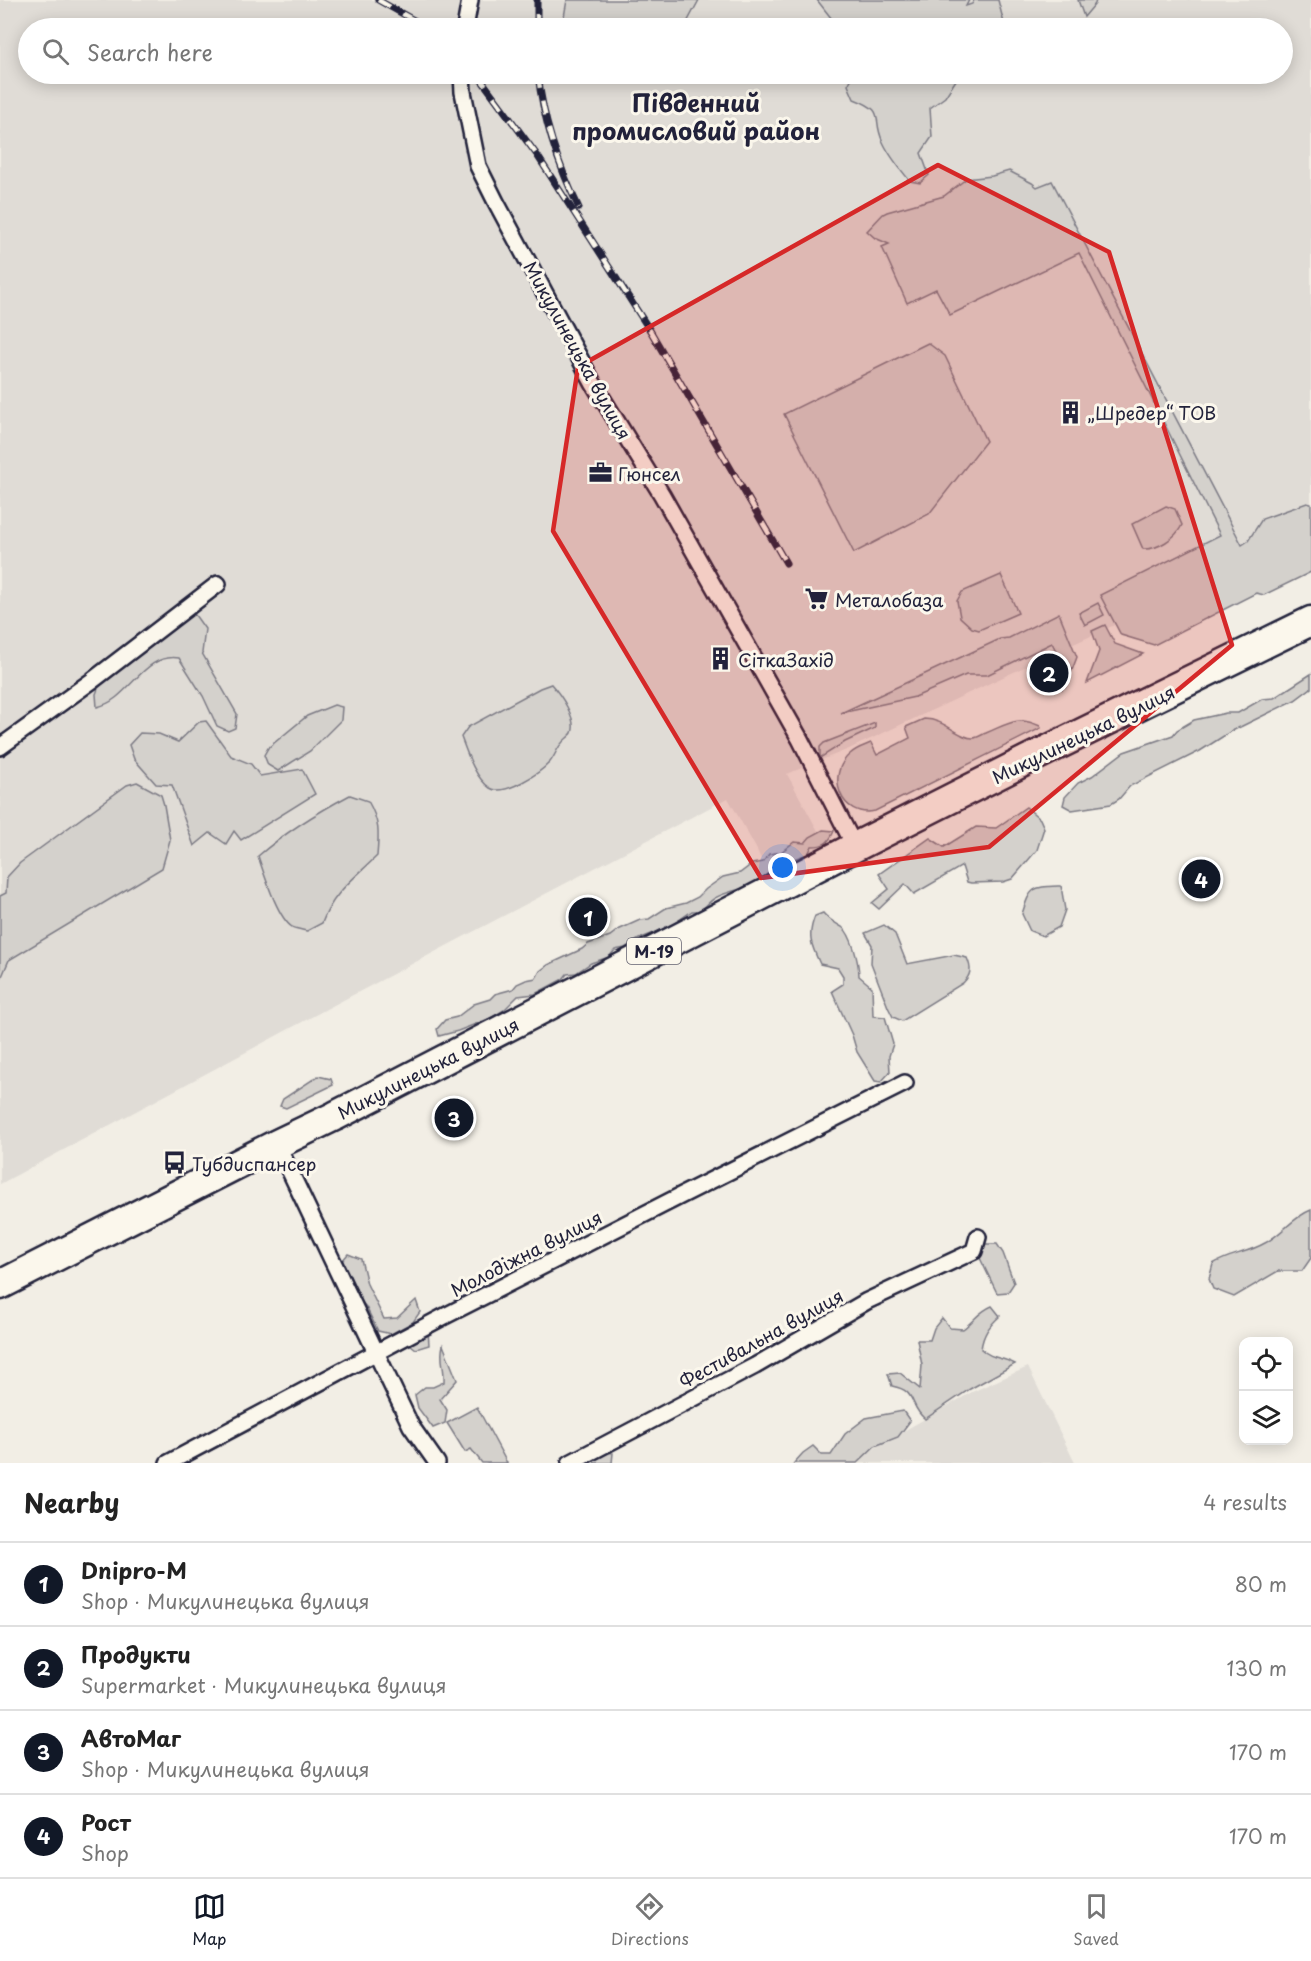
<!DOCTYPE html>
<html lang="en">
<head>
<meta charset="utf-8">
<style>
  body { margin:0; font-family:"Playpen Sans",sans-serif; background:#f6f6f6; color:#222 }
  .controls { position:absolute; right:18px; bottom:18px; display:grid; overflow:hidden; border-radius:12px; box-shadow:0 3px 15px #0003 }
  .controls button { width:54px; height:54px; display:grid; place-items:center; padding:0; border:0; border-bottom:2px solid #e0e0e0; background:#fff; color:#222; font:30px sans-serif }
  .you { position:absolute; left:783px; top:868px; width:21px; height:21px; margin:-15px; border:4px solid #fff; border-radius:50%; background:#1a73e8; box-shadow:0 0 0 9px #1a73e833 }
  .badge { display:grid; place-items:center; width:39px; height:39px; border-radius:50%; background:#111827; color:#fff; font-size:20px; font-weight:700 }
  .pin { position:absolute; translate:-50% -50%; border:3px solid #fff; box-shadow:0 2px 6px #0006 }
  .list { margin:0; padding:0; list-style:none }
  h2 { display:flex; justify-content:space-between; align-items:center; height:78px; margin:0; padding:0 24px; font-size:26px }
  h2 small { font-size:20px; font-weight:400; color:#767676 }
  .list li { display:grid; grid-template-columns:39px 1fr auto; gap:18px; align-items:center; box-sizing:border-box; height:84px; padding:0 24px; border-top:2px solid #e0e0e0 }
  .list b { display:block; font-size:22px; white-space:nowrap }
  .list p { margin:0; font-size:20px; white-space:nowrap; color:#767676 }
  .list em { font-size:20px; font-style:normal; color:#767676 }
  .icon { flex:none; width:33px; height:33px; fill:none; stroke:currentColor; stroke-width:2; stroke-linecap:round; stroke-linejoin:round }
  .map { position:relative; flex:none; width:1311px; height:1463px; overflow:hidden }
  .search { position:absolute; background:#fff; box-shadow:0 3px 15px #0003; left:18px; right:18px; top:18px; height:66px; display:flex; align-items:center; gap:15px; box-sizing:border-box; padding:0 21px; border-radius:33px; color:#767676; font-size:22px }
  .sheet { height:414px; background:#fff }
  nav { display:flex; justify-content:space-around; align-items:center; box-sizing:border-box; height:84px; border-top:2px solid #e0e0e0; background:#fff; font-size:16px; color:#767676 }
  nav a { display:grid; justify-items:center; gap:3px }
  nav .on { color:#111827 }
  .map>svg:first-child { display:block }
</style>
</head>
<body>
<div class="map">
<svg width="1311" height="1463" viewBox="0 0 1311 1463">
  <rect width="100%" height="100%" fill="#f2eee5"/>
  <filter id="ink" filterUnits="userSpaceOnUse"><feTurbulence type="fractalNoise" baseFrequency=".0167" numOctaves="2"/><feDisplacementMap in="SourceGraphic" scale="12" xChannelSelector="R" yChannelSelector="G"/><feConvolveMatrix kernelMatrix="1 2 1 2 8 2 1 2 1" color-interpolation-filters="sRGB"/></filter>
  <g filter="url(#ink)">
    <!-- built -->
    <g fill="#e0dcd6" fill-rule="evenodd">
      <path d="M 0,0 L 1311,0 L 1311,533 L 849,749 L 787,774 L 837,866 L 777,896 L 757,850 L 728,798 L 332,1006 L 0,1184 ZM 28,28 L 1282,28 L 1282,74 L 28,74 Z"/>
      <path d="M 1028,1367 L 1075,1463 L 852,1463 L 886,1441 L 972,1392 Z"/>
    </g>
    <!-- green -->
    <g fill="#d4d1cc" stroke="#7b7a84" stroke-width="1.5">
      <path d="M 567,0 L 699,0 L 684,28 L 674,28 L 648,22 L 638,28 L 562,28 Z"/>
      <path d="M 817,0 L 969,0 L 966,6 L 972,4 L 974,0 L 998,0 L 1005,27 L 839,28 Z"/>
      <path d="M 1078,0 L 1096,0 L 1095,4 L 1084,17 Z"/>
      <path d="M 854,74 L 960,74 L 945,97 L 930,108 L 932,137 L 921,153 L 929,175 L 920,183 L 910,181 C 900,169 889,155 883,142 C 871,117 888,112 854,99 L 848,85 Z"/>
      <path d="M 1009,171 L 1032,183 L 1037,187 L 1052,181 L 1242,545 L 1248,541 L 1262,519 L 1307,503 L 1311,504 L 1311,572 L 1264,595 L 1256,593 L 1154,645 L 1121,635 L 1100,595 L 1220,535 L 1079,253 L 950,315 L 936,289 L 907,303 L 882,247 L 889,244 L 875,238 L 867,231 L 883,214 L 887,212 L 944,196 L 966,179 L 992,176 Z"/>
      <path d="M 928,343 L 945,356 L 986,441 L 929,514 L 854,553 L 784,414 Z"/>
      <path d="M 1166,506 L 1175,509 L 1182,525 C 1176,538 1157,550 1143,549 L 1132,524 Z"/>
      <path d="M 1001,575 L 1018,613 L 979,630 L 972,628 L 960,617 L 957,601 L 962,592 Z"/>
      <path d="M 1098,603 L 1104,615 L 1085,625 L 1079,613 Z"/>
      <path d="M 1059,613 L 1077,657 L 1066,686 L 1062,689 L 1059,682 L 1063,664 L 1052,643 L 987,675 L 966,675 L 915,697 L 841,713 L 1000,639 L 1009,638 Z"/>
      <path d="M 187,615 L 195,615 L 205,629 L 202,653 L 237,714 L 235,728 L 228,731 L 217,726 L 203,696 L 179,658 C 143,652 129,701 97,707 L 96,694 L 103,676 Z"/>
      <path d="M 1105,625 L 1115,644 L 1143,654 L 1087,683 L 1099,651 L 1092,631 Z"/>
      <path d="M 1311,674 L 1311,688 L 1295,700 L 1230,732 L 1200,751 L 1130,786 L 1119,799 L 1111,804 L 1072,810 L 1063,805 L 1065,797 L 1078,783 L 1092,776 L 1124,752 L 1173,735 L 1177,730 L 1194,720 L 1226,713 L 1238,713 L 1262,699 L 1274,698 Z"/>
      <path d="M 551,684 C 560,694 578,719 572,733 C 570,736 564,740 562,743 C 557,748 555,756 550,762 C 540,773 504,797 490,788 C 475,778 467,753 461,737 L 468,727 L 540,688 Z"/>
      <path d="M 334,705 L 342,707 L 341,720 L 310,751 L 278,771 L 268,765 L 264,755 L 268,748 L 307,716 Z"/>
      <path d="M 924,719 C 945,719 958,738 973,738 C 977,738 983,734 986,733 C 1008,724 1017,715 1040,726 L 1041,728 L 875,811 C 841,819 825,775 850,754 C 856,748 864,746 871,743 L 877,755 L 910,738 L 906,727 Z"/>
      <path d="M 206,721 L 231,756 L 251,764 L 260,776 L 302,769 L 315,794 L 241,840 L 234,831 L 226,844 L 210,833 L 194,846 L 172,785 L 156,784 L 134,759 L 129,745 L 140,733 L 159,734 L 178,742 L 199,722 Z"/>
      <path d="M 875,723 L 875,728 L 845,742 L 820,758 L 820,747 L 824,743 Z"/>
      <path d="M 137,782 L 161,795 L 164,805 L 170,840 L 162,868 L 9,960 L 0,981 L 0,896 L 6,893 L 7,877 L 20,863 L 127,785 Z"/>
      <path d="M 350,795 L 368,801 C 380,822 379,833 377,856 C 354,879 334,891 322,923 L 307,931 C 303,930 296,929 292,927 C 277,917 264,873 258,856 C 286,832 318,812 350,795 Z"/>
      <path d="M 1026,807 L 1040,819 L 1044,828 L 1037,850 L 1012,879 L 1003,882 L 971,883 L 967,882 L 962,866 L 914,894 L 905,884 L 879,909 L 872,903 L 889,889 L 879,874 L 930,838 L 944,847 L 976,827 L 996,828 Z"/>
      <path d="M 823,830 L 834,831 C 829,843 824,846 812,846 L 808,854 L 788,861 L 778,872 L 767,874 C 755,890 732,888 715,898 C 710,901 705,907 700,911 L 692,911 L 669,927 L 639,939 L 625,948 L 615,950 L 609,957 L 591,963 L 576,973 L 567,974 L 563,979 L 535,994 L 518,996 L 504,1010 L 491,1018 L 458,1031 L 439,1036 L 437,1029 L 445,1020 L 457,1017 L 474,1004 L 490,999 L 495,994 L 513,989 L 517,984 L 526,980 L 536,978 L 540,971 L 548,965 L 582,949 L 588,944 L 610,936 L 618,930 L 640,920 L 649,919 L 666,908 L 686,903 L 698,897 L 706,889 L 723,877 L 740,873 L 752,864 L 763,862 L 769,854 L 781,852 L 794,842 L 805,843 L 810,837 Z"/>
      <path d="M 1061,886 L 1065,910 L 1059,927 L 1043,936 L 1030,931 L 1022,914 C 1031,886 1032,887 1061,886 Z"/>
      <path d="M 823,913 C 829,920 834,922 842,927 C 852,934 859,964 859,976 L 872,987 L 873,1016 L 885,1017 L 893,1044 L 889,1056 L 890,1072 L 881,1082 L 875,1081 L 857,1052 L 852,1035 L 832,991 L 843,984 L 843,976 L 838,968 L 820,964 C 811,945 807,936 815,916 Z"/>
      <path d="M 884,925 L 895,934 L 907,964 L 954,955 L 967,958 C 972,969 971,975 963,983 L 902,1021 L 893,1017 L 888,1007 L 871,963 L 872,945 L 865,933 Z"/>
      <path d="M 318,1076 L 331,1079 L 333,1085 L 286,1108 L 280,1106 L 283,1099 Z"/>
      <path d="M 1311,1210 L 1311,1258 L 1302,1271 L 1278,1271 L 1234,1297 L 1213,1289 L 1209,1279 L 1213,1264 C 1229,1254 1248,1253 1265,1243 C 1282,1234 1293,1217 1311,1210 Z"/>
      <path d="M 980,1244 L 997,1244 L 1003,1253 L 1014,1283 L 1008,1292 L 997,1293 L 978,1254 Z"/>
      <path d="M 348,1254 L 361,1259 L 367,1284 L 384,1319 L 397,1318 L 416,1300 L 420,1312 L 413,1322 L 391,1334 L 378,1331 L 366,1307 L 358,1298 L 341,1262 Z"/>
      <path d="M 992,1306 L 1000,1316 C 989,1326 983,1334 981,1349 C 993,1360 1001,1356 1015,1364 L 970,1389 L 925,1419 C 908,1405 918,1391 892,1386 L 888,1374 L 900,1373 L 920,1389 L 922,1365 L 917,1340 L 930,1340 L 934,1328 L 942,1318 L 950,1328 L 963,1329 C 975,1320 978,1312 992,1306 Z"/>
      <path d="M 428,1330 L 429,1345 L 416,1349 L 406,1341 Z"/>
      <path d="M 443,1345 L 457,1380 L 440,1399 L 447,1410 L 445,1423 L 433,1428 L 418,1408 L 415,1395 L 425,1387 L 433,1387 L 444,1382 C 445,1366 439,1360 443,1345 Z"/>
      <path d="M 477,1407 L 507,1463 L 482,1463 L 471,1449 L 465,1452 L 447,1423 Z"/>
      <path d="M 903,1411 L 910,1421 L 898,1437 L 875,1446 L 857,1463 L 794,1463 L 803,1453 L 813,1446 L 822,1455 L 831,1455 L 845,1434 L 866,1418 Z"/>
      <path d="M 601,1451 L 613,1453 L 612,1463 L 595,1463 L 594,1461 Z"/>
    </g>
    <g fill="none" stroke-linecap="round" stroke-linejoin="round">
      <defs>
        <g id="street">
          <path d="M 465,28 L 470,0"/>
          <path d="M 462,74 L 463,92 L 478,166 L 496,202 L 593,383 L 662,495 L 800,739 L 855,847"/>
          <path d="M 0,747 L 93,680 L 218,584"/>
          <path d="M 277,1144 L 411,1426 L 437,1463"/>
          <path d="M 168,1463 L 443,1317 L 682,1195 L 905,1083"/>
          <path d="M 570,1463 L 755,1366 L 867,1301 L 974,1251 L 978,1237"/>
        </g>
        <path id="highway" d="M 0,1285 L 277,1144 L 335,1116 L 855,847 L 1027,760 L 1311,621"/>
      </defs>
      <!-- street casing -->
      <use href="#street" stroke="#22223b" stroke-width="20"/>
      <!-- highway casing -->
      <use href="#highway" stroke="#22223b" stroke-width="33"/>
      <!-- street -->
      <use href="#street" stroke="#fbf7ec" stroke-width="15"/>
      <!-- highway -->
      <use href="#highway" stroke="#fbf7ec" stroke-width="28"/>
      <defs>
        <g id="rail">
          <path d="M 378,0 L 428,28"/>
          <path d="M 537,28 L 537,0"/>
          <path d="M 477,74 L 537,155 L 651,332 L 786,563"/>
          <path d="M 538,74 C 543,119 559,167 579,208"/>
        </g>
      </defs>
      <!-- rail casing -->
      <use href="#rail" stroke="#22223b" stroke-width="7"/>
      <!-- rail -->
      <use href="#rail" stroke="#fbf7ec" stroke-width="4.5" stroke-dasharray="14" stroke-linecap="butt"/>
    </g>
  </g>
  <!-- marked area -->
  <path fill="#d62828" fill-opacity="0.2" stroke="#d62828" stroke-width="4.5" stroke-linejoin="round" d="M 938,165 L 1109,252 L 1232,645 L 989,847 L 761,878 L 553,531 L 578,367 Z"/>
  <!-- icons -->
  <defs>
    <symbol id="building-bare" viewBox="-9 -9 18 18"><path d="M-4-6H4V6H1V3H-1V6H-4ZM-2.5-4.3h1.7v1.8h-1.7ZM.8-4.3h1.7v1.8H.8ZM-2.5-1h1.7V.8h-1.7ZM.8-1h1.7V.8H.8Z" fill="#22223b" stroke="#fbf7ec" stroke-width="2.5" paint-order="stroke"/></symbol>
    <symbol id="office-bare" viewBox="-9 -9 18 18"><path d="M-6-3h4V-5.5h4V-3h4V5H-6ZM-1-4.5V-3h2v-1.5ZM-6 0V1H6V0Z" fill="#22223b" stroke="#fbf7ec" stroke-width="2.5" paint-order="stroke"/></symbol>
    <symbol id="supermarket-bare" viewBox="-9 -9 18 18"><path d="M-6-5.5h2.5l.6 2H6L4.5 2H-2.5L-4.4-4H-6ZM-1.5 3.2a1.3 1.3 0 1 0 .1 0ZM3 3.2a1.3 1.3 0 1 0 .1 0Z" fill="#22223b" stroke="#fbf7ec" stroke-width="2.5" paint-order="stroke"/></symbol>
    <symbol id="bus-bare" viewBox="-9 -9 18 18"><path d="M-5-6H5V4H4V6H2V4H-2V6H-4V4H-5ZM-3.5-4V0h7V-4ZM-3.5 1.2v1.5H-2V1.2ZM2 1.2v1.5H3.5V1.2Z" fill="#22223b" stroke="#fbf7ec" stroke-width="2.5" paint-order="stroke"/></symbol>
  </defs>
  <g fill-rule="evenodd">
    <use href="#building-bare" x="1054" y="396" width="33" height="33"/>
    <use href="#office-bare" x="584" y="456" width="33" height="33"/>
    <use href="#supermarket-bare" x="800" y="582" width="33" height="33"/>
    <use href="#building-bare" x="704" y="642" width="33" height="33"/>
    <use href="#bus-bare" x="158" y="1146" width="33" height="33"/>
  </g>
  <g text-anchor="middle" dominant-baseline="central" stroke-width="6" stroke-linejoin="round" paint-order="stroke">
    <!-- shield labels -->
    <rect fill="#fbf7ec" stroke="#636270" stroke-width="1.5" x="627" y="938" width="54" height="26" rx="4.5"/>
    <g font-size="16" font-weight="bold" fill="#22223b">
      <text x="654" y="951">М-19</text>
    </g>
    <!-- street labels -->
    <g font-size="18" fill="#22223b" stroke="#fbf7ec">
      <text transform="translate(578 350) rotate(61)">Микулинецька вулиця</text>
      <text transform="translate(1083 734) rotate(-26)">Микулинецька вулиця</text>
      <text transform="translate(428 1068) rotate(-27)">Микулинецька вулиця</text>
      <text transform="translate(526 1253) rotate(-27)">Молодіжна вулиця</text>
      <text transform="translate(761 1338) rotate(-29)">Фестивальна вулиця</text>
    </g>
    <!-- poi labels -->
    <g font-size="18" fill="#22223b" stroke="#fbf7ec" text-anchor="start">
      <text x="1088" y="412">„Шредер“ ТОВ</text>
      <text x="618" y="473">Гюнсел</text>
      <text x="835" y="599">Металобаза</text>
      <text x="738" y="659">СіткаЗахід</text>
      <text x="192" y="1163">Тубдиспансер</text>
    </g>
    <!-- district labels -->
    <g font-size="24" font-weight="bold" fill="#22223b" stroke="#fbf7ec">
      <text x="696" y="102">Південний<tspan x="696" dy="28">промисловий район</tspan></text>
    </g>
  </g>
</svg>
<div class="controls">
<button><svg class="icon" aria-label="locate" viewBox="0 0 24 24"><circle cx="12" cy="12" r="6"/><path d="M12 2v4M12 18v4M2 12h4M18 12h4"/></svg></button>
<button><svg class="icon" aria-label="layers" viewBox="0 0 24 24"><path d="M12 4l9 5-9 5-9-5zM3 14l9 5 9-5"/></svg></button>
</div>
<div class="you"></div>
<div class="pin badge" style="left:588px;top:917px">1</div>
<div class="pin badge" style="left:1049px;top:673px">2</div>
<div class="pin badge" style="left:454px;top:1118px">3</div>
<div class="pin badge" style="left:1201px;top:879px">4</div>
<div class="search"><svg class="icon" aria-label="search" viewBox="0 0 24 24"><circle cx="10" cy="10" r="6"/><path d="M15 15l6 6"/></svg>Search here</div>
</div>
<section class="sheet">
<h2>Nearby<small>4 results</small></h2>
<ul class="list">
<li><span class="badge">1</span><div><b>Dnipro-M</b><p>Shop · Микулинецька вулиця</p></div><em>80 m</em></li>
<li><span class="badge">2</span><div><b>Продукти</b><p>Supermarket · Микулинецька вулиця</p></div><em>130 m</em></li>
<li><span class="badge">3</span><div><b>АвтоМаг</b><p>Shop · Микулинецька вулиця</p></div><em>170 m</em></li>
<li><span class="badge">4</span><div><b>Рост</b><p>Shop</p></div><em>170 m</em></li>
</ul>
</section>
<nav>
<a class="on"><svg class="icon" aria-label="map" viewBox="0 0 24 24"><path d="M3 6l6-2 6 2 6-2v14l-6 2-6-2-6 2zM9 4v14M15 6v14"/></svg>Map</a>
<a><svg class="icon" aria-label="directions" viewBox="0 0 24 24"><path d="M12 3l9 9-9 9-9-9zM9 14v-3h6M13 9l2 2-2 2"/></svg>Directions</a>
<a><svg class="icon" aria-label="saved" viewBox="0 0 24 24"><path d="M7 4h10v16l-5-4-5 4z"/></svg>Saved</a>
</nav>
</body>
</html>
